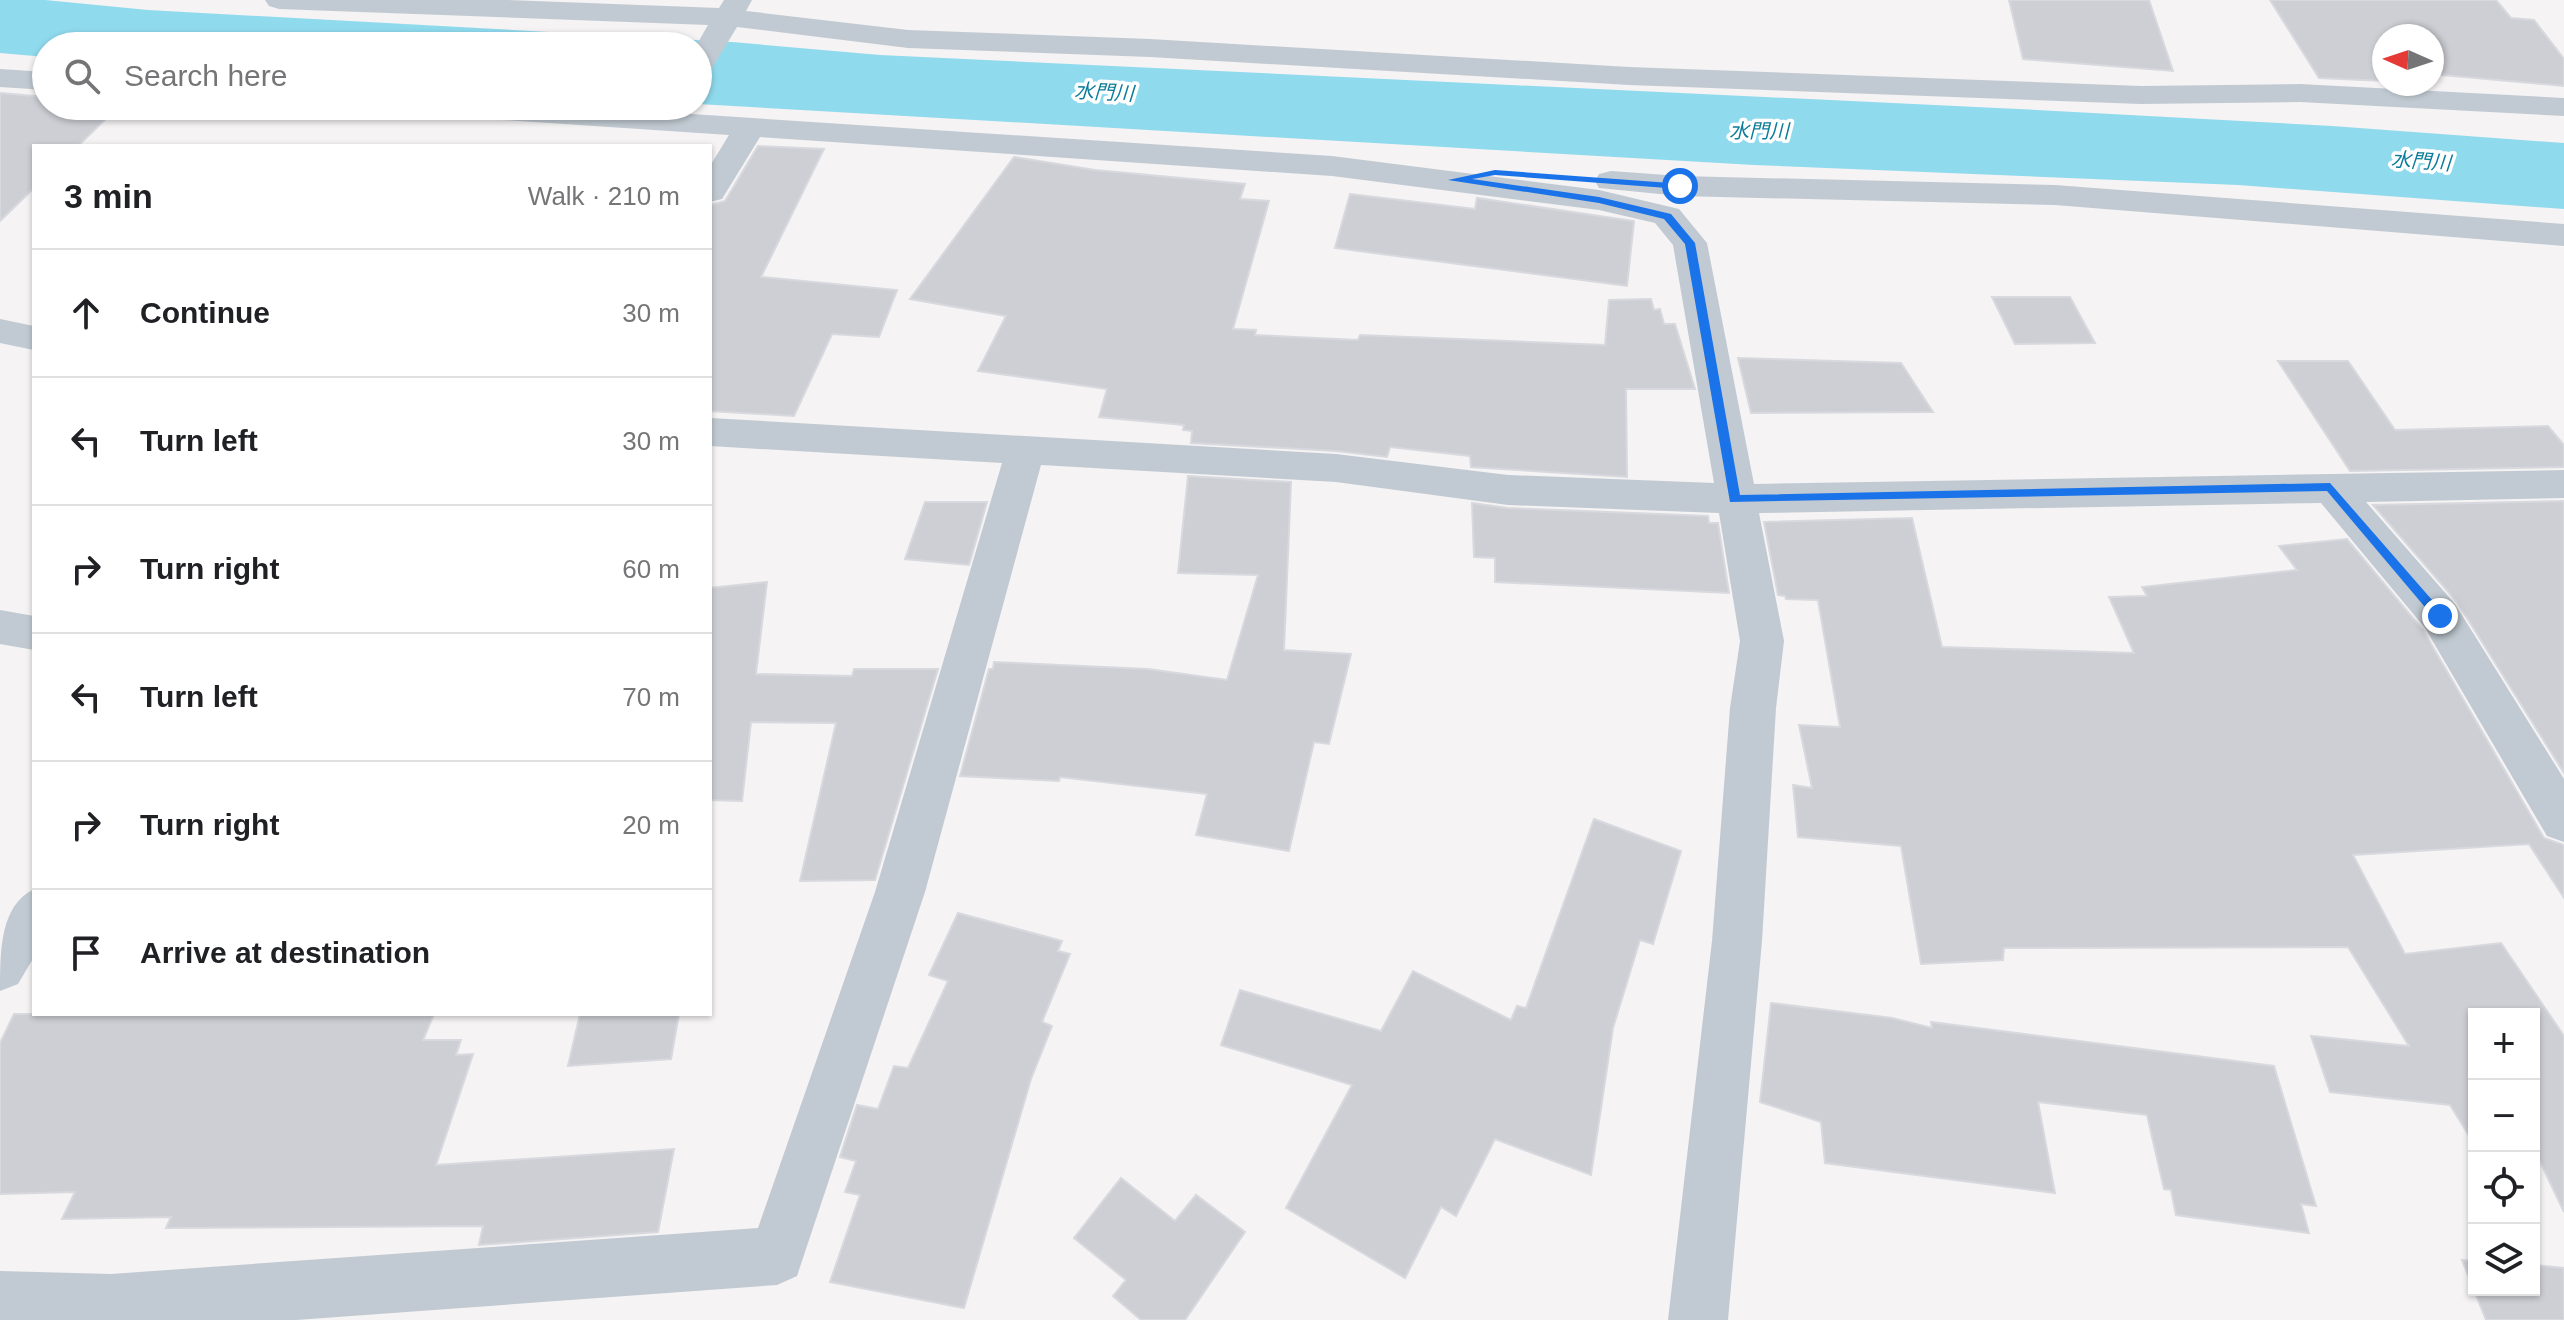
<!DOCTYPE html>
<html lang="en">
<head>
<meta charset="utf-8">
<style>
  body { margin:0; font-family:Helvetica,"Noto Sans JP",sans-serif; background:#f6f6f6; color:#202124 }
  .controls { position:absolute; right:24px; bottom:24px; display:grid; overflow:hidden; border-radius:0px; box-shadow:0 2px 6px #0004 }
  .controls button { width:72px; height:72px; display:grid; place-items:center; padding:0; border:0; border-bottom:2px solid #e0e0e0; background:#fff; color:#202124; font:40px sans-serif }
  .compass { position:absolute; left:2372px; top:24px; width:72px; height:72px; border-radius:50%; background:#fff; box-shadow:0 2px 6px #0004; rotate:273deg }
  .stop { position:absolute; width:24px; height:24px; margin:-18px; border:6px solid #1a73e8; border-radius:50%; background:#fff }
  .stop.end { background:#1a73e8; border-color:#fff; box-shadow:0 2px 8px #0008 }
  .list { margin:0; padding:0; list-style:none }
  h2 { display:flex; justify-content:space-between; align-items:center; height:104px; margin:0; padding:0 32px; font-size:34px }
  h2 small { font-size:26px; font-weight:400; color:#757577 }
  .list li { display:grid; grid-template-columns:52px 1fr auto; gap:24px; align-items:center; box-sizing:border-box; height:128px; padding:0 32px; border-top:2px solid #e0e0e0 }
  .list b { display:block; font-size:30px; white-space:nowrap }
  .list em { font-size:26px; font-style:normal; color:#757577 }
  .icon { flex:none; width:44px; height:44px; fill:none; stroke:currentColor; stroke-width:2; stroke-linecap:round; stroke-linejoin:round }
  .map { position:relative; flex:none; width:2564px; height:1320px; overflow:hidden }
  .search { position:absolute; background:#fff; box-shadow:0 2px 6px #0004; left:32px; top:32px; width:680px; height:88px; display:flex; align-items:center; gap:20px; box-sizing:border-box; padding:0 28px; border-radius:44px; color:#757577; font-size:30px }
  .panel { position:absolute; background:#fff; box-shadow:0 2px 6px #0004; left:32px; top:144px; width:680px; height:872px; border-radius:0px }
  .map>svg:first-child { display:block }
</style>
</head>
<body>
<div class="map">
<svg width="2564" height="1320" viewBox="0 0 2564 1320">
  <rect width="100%" height="100%" fill="#f5f3f3"/>
  <!-- water -->
  <path fill="#90daee" d="M 0,0 L 45,0 L 148,10 L 732,42 L 880,55 L 2018,109 L 2332,126 L 2564,143 L 2564,209 L 2238,185 L 1754,165 L 698,104 L 698,46 L 46,46 L 46,57 L 0,53 Z"/>
  <!-- building -->
  <g fill="#cdcfd5" stroke="#d7d9de" stroke-width="2">
    <path d="M 2009,0 L 2149,0 L 2173,71 L 2023,59 Z"/>
    <path d="M 2270,0 L 2496,0 L 2511,18 L 2534,20 L 2564,59 L 2564,86 L 2432,74 L 2432,36 L 2384,36 L 2384,81 L 2319,78 Z"/>
    <path d="M 0,93 L 46,97 L 46,106 L 119,106 L 78,146 L 34,146 L 34,188 L 0,221 Z"/>
    <path d="M 758,146 L 824,149 L 761,277 L 897,290 L 879,337 L 832,334 L 794,416 L 710,411 L 710,205 L 725,201 Z"/>
    <path d="M 1014,157 L 1095,170 L 1245,184 L 1240,199 L 1269,201 L 1233,329 L 1256,330 L 1255,335 L 1358,340 L 1360,335 L 1605,345 L 1609,300 L 1651,299 L 1654,310 L 1660,309 L 1664,324 L 1675,324 L 1695,389 L 1626,389 L 1627,477 L 1471,467 L 1470,456 L 1390,447 L 1387,457 L 1336,451 L 1191,443 L 1192,431 L 1183,430 L 1184,425 L 1099,417 L 1107,389 L 978,371 L 1006,316 L 910,299 Z"/>
    <path d="M 1350,194 L 1475,209 L 1477,198 L 1634,221 L 1627,286 L 1335,248 Z"/>
    <path d="M 1992,297 L 2070,297 L 2095,343 L 2015,344 Z"/>
    <path d="M 1738,358 L 1901,363 L 1933,412 L 1751,413 Z"/>
    <path d="M 2278,361 L 2348,361 L 2395,430 L 2548,426 L 2564,445 L 2564,467 L 2350,471 Z"/>
    <path d="M 1188,476 L 1291,482 L 1284,650 L 1351,654 L 1329,744 L 1314,742 L 1289,851 L 1196,835 L 1207,794 L 1060,777 L 1059,781 L 960,776 L 989,669 L 993,669 L 994,662 L 1148,669 L 1227,680 L 1258,575 L 1178,573 Z"/>
    <path d="M 2564,501 L 2564,773 L 2457,602 L 2373,505 Z"/>
    <path d="M 925,502 L 987,502 L 969,565 L 905,559 Z"/>
    <path d="M 1472,503 L 1508,508 L 1708,516 L 1709,523 L 1718,523 L 1729,593 L 1495,582 L 1495,558 L 1474,557 Z"/>
    <path d="M 1912,518 L 1942,647 L 2134,653 L 2109,597 L 2147,596 L 2142,587 L 2297,570 L 2279,546 L 2347,539 L 2423,630 L 2544,838 L 2564,845 L 2564,898 L 2529,844 L 2353,855 L 2405,954 L 2501,943 L 2564,1036 L 2564,1212 L 2534,1149 L 2534,1014 L 2474,1014 L 2474,1138 L 2471,1139 L 2450,1105 L 2330,1092 L 2311,1036 L 2409,1046 L 2348,947 L 2004,948 L 2003,960 L 1921,964 L 1901,846 L 1798,837 L 1793,785 L 1812,788 L 1799,725 L 1840,727 L 1818,600 L 1786,599 L 1785,596 L 1778,595 L 1764,522 Z"/>
    <path d="M 767,582 L 756,674 L 852,676 L 854,669 L 938,669 L 875,880 L 800,881 L 836,723 L 751,722 L 742,801 L 710,800 L 710,588 Z"/>
    <path d="M 1594,819 L 1681,851 L 1653,944 L 1640,940 L 1613,1028 L 1591,1175 L 1495,1139 L 1456,1216 L 1441,1207 L 1405,1278 L 1286,1208 L 1352,1085 L 1221,1045 L 1240,990 L 1381,1031 L 1413,971 L 1511,1020 L 1517,1006 L 1526,1008 Z"/>
    <path d="M 958,913 L 1062,941 L 1058,951 L 1070,954 L 1042,1022 L 1052,1026 L 1031,1079 L 964,1308 L 830,1282 L 860,1195 L 845,1192 L 856,1161 L 840,1157 L 857,1105 L 878,1109 L 894,1066 L 908,1068 L 948,981 L 929,975 Z"/>
    <path d="M 1771,1003 L 1892,1018 L 1932,1028 L 1931,1022 L 2274,1066 L 2316,1206 L 2301,1204 L 2309,1233 L 2176,1215 L 2171,1190 L 2164,1189 L 2147,1115 L 2038,1102 L 2055,1193 L 1825,1163 L 1821,1122 L 1760,1102 Z"/>
    <path d="M 14,1014 L 434,1014 L 423,1040 L 461,1040 L 456,1055 L 473,1054 L 436,1165 L 674,1149 L 658,1232 L 479,1245 L 483,1226 L 166,1228 L 171,1217 L 62,1219 L 75,1192 L 0,1194 L 0,1043 Z"/>
    <path d="M 580,1014 L 679,1014 L 671,1059 L 568,1066 Z"/>
    <path d="M 1121,1178 L 1175,1221 L 1196,1195 L 1245,1232 L 1185,1320 L 1141,1320 L 1113,1296 L 1126,1280 L 1074,1238 Z"/>
    <path d="M 2462,1260 L 2474,1261 L 2474,1290 L 2534,1290 L 2534,1265 L 2564,1268 L 2564,1320 L 2486,1320 Z"/>
  </g>
  <g fill="none" stroke-linecap="round" stroke-linejoin="round">
    <!-- minor -->
    <g fill="#c1cad2" fill-rule="evenodd">
      <path d="M 265,0 L 507,0 L 719,8 L 724,0 L 752,0 L 746,11 L 908,30 L 1150,39 L 1629,67 L 2141,86 L 2300,84 L 2564,98 L 2564,116 L 2300,102 L 2141,104 L 1629,85 L 1150,57 L 908,48 L 737,27 L 709,73 L 698,76 L 696,46 L 708,25 L 279,9 L 269,6 Z"/>
      <path d="M 0,69 L 46,72 L 46,90 L 0,87 Z"/>
      <path d="M 412,106 L 569,106 L 1332,156 L 1599,190 L 1679,209 L 1707,243 L 1754,484 L 2564,470 L 2564,498 L 2366,502 L 2455,604 L 2564,779 L 2564,842 L 2547,836 L 2425,628 L 2321,503 L 1759,513 L 1784,641 L 1776,708 L 1762,941 L 1728,1320 L 1668,1320 L 1712,941 L 1730,708 L 1740,641 L 1719,513 L 1508,505 L 1336,482 L 1041,465 L 925,892 L 797,1276 L 777,1285 L 296,1320 L 0,1320 L 0,1271 L 111,1274 L 758,1228 L 875,892 L 1002,463 L 710,446 L 710,418 L 1336,454 L 1508,475 L 1714,483 L 1673,245 L 1655,223 L 1599,210 L 1332,176 L 760,137 L 722,199 L 710,202 L 710,166 L 729,135 L 428,115 L 417,113 Z"/>
      <path d="M 1611,171 L 1680,176 L 2055,185 L 2564,224 L 2564,246 L 2055,205 L 1680,196 L 1599,188 L 1595,181 L 1599,174 Z"/>
      <path d="M 0,319 L 34,326 L 34,350 L 0,343 Z"/>
      <path d="M 0,610 L 34,616 L 34,650 L 0,644 Z"/>
      <path d="M 34,889 L 34,957 L 18,984 L 0,991 C 0,950 0,906 34,889 Z"/>
    </g>
  </g>
  <!-- route -->
  <path fill="#1a73e8" d="M 1495,170 L 1684,184 L 1680,189 L 1495,175 L 1472,179 L 1599,197 L 1671,214 L 1695,243 L 1740,495 L 2330,483 L 2446,616 L 2444,619 L 2435,619 L 2327,491 L 1730,502 L 1685,244 L 1664,219 L 1599,203 L 1448,180 Z"/>
  <g text-anchor="middle" dominant-baseline="central" stroke-width="7" stroke-linejoin="round" paint-order="stroke">
    <!-- far-water labels -->
    <g font-size="20" font-style="italic" fill="#0c7c9b" stroke="#fff">
      <text transform="translate(1104 92) rotate(3)">水門川</text>
      <text x="1759" y="131">水門川</text>
      <text transform="translate(2421 161) rotate(4)">水門川</text>
    </g>
  </g>
</svg>
<div class="controls">
<button>+</button>
<button>−</button>
<button><svg class="icon" aria-label="locate" viewBox="0 0 24 24"><circle cx="12" cy="12" r="6"/><path d="M12 2v4M12 18v4M2 12h4M18 12h4"/></svg></button>
<button><svg class="icon" aria-label="layers" viewBox="0 0 24 24"><path d="M12 4l9 5-9 5-9-5zM3 14l9 5 9-5"/></svg></button>
</div>
<svg class="compass" viewBox="-18 -18 36 36"><path d="M0-13l5 13h-10z" fill="#e53935"/><path d="M0 13l5-13h-10z" fill="#757577"/></svg>
<div class="stop" style="left:1680px;top:186px"></div>
<div class="stop end" style="left:2440px;top:616px"></div>
<div class="search"><svg class="icon" aria-label="search" viewBox="0 0 24 24"><circle cx="10" cy="10" r="6"/><path d="M15 15l6 6"/></svg>Search here</div>
<section class="panel">
<h2>3 min<small>Walk · 210 m</small></h2>
<ul class="list">
<li><svg class="icon" aria-label="ahead" viewBox="0 0 24 24"><path d="M12 20V5M6 11l6-6 6 6"/></svg><div><b>Continue</b></div><em>30 m</em></li>
<li><svg class="icon" aria-label="left" viewBox="0 0 24 24"><path d="M17 20v-9H6M10 6l-5 5 5 5"/></svg><div><b>Turn left</b></div><em>30 m</em></li>
<li><svg class="icon" aria-label="right" viewBox="0 0 24 24"><path d="M7 20v-9h11M14 6l5 5-5 5"/></svg><div><b>Turn right</b></div><em>60 m</em></li>
<li><svg class="icon" aria-label="left" viewBox="0 0 24 24"><path d="M17 20v-9H6M10 6l-5 5 5 5"/></svg><div><b>Turn left</b></div><em>70 m</em></li>
<li><svg class="icon" aria-label="right" viewBox="0 0 24 24"><path d="M7 20v-9h11M14 6l5 5-5 5"/></svg><div><b>Turn right</b></div><em>20 m</em></li>
<li><svg class="icon" aria-label="arrive" viewBox="0 0 24 24"><path d="M6 21V4h12l-3 4 3 4H6"/></svg><div><b>Arrive at destination</b></div></li>
</ul>
</section>
</div>
</body>
</html>
